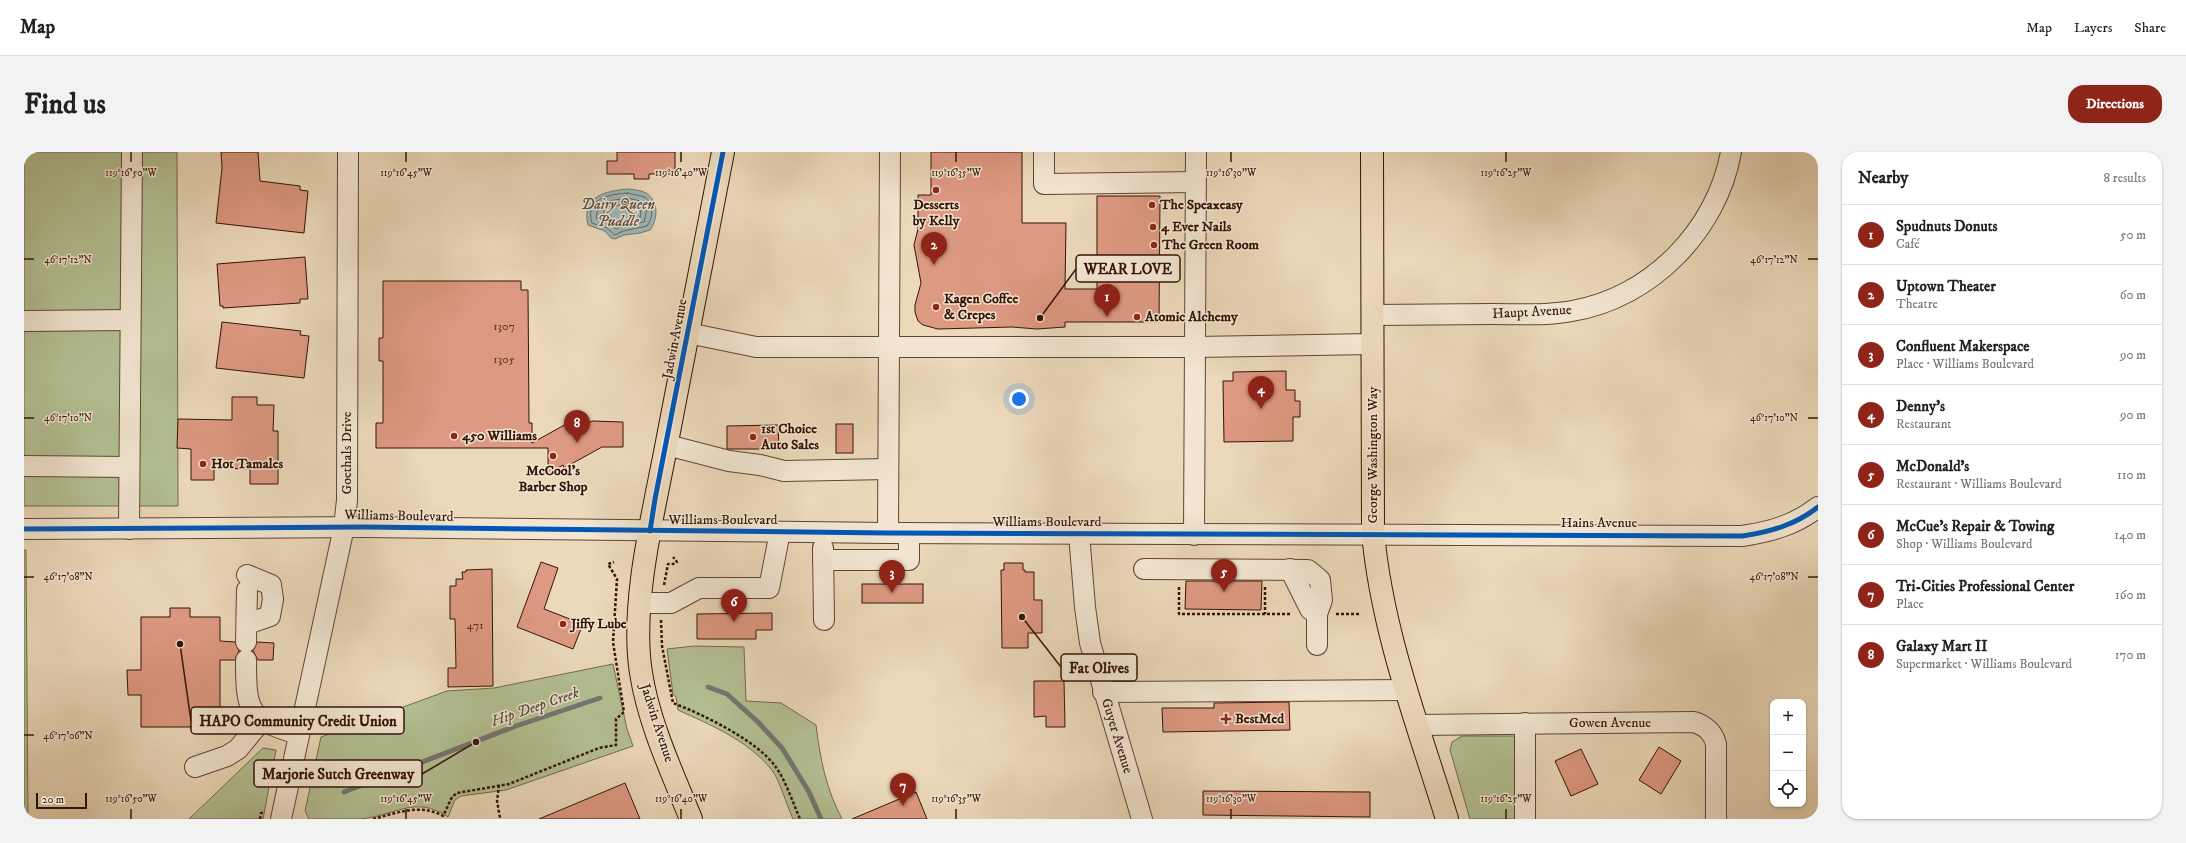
<!DOCTYPE html>
<html lang="en">
<head>
<meta charset="utf-8">
<style>
  body { margin:0; font-family:"IM FELL DW Pica",serif; background:#f2f2f2; color:#222 }
  .controls { position:absolute; right:12px; bottom:12px; display:grid; overflow:hidden; border-radius:8px; box-shadow:0 1px 3px #0004 }
  .controls button { width:36px; height:36px; display:grid; place-items:center; padding:0; border:0; border-bottom:1px solid #e0e0e0; background:#fff; color:#222; font:20px sans-serif }
  .scale { position:absolute; left:12px; bottom:10px; width:51px; box-sizing:border-box; padding-left:4px; border:2px solid #351306; border-top:0; font-size:11px; line-height:14px; white-space:nowrap; color:#351306; -webkit-text-stroke:3px #f2e6d2; paint-order:stroke }
  .you { position:absolute; left:995px; top:247px; width:14px; height:14px; margin:-10px; border:3px solid #fff; border-radius:50%; background:#1a73e8; box-shadow:0 0 0 6px #1a73e833 }
  .badge { display:grid; place-items:center; width:26px; height:26px; border-radius:50%; background:#8f2418; color:#fff; font-size:13px; font-weight:700 }
  .pin { position:absolute; translate:-50% -33px; filter:drop-shadow(0 1px 2px #0008) }
  .pin::after { content:''; position:absolute; top:21px; width:14px; height:12px; background:inherit; clip-path:polygon(0 0,100% 0,50% 100%) }
  .list { margin:0; padding:0; list-style:none }
  h2 { display:flex; justify-content:space-between; align-items:center; height:52px; margin:0; padding:0 16px; font-size:17px }
  h2 small { font-size:13px; font-weight:400; color:#767676 }
  .list li { display:grid; grid-template-columns:26px 1fr auto; gap:12px; align-items:center; box-sizing:border-box; height:60px; padding:0 16px; border-top:1px solid #e0e0e0 }
  .list b { display:block; font-size:15px; white-space:nowrap }
  .list p { margin:0; font-size:13px; white-space:nowrap; color:#767676 }
  .list em { font-size:13px; font-style:normal; color:#767676 }
  .icon { flex:none; width:22px; height:22px; fill:none; stroke:currentColor; stroke-width:2; stroke-linecap:round; stroke-linejoin:round }
  .map { position:relative; flex:none; width:1794px; height:667px; overflow:hidden; border-radius:16px }
  header { display:flex; align-items:center; gap:24px; box-sizing:border-box; height:56px; padding:0 20px; background:#fff; border-bottom:1px solid #e0e0e0 }
  header strong { font-size:19px }
  nav { display:flex; gap:22px; margin-inline-start:auto; font-size:14px }
  .intro { display:flex; align-items:center; justify-content:space-between; box-sizing:border-box; height:96px; padding:0 24px }
  h1 { margin:0; font-size:28px }
  .button { padding:10px 18px; border-radius:16px; background:#8f2418; color:#fff; font-size:14px; font-weight:700 }
  main { display:flex; gap:24px; padding:0 24px }
  aside { flex:1; background:#fff; border-radius:16px; box-shadow:0 1px 3px #0004 }
  .map>svg:first-child { display:block }
</style>
</head>
<body>
<header>
<strong>Map</strong>
<nav><a>Map</a><a>Layers</a><a>Share</a></nav>
</header>
<div class="intro"><h1>Find us</h1><a class="button">Directions</a></div>
<main>
<div class="map">
<svg width="1794" height="667" viewBox="0 0 1794 667">
  <rect width="100%" height="100%" fill="#ebd9ba"/>
  <filter id="stains"><feTurbulence type="fractalNoise" baseFrequency=".005" numOctaves="4"/><feColorMatrix values="0 0 0 0 .2 0 0 0 0 .09 0 0 0 0 .02 0 0 0 .5 -.17"/></filter>
  <radialGradient id="worn" r=".72"><stop offset=".6" stop-color="#630" stop-opacity="0"/><stop offset="1" stop-color="#630" stop-opacity=".3"/></radialGradient>
  <!-- green -->
  <g fill="#b3c093" stroke="#746a4c">
    <path d="M 0,0 L 153,0 L 154,354 L 0,354 Z"/>
    <path d="M 0,398 L 2,398 L 4,667 L 0,667 Z"/>
    <path d="M 670,494 L 720,495 L 722,549 L 757,551 L 792,573 C 796,606 802,637 818,667 L 769,667 C 763,654 755,626 747,617 C 723,588 687,573 654,558 L 652,545 L 649,542 L 643,497 Z"/>
    <path d="M 589,512 L 603,577 L 609,594 L 482,638 L 437,644 L 431,648 L 424,665 C 391,642 369,665 335,667 C 318,667 301,667 285,667 L 281,659 L 297,585 L 423,539 L 470,536 Z"/>
    <path d="M 1438,584 L 1496,584 L 1497,667 L 1446,667 L 1426,598 L 1428,590 Z"/>
    <path d="M 239,596 L 252,598 L 239,667 L 165,667 Z"/>
  </g>
  <!-- water -->
  <path fill="#9cb8ba" stroke="#737672" d="M 604,37 C 611,38 617,38 622,41 C 635,49 634,68 626,78 L 616,81 L 600,83 L 591,87 L 587,86 L 581,79 L 564,73 C 557,44 582,39 604,37 Z"/>
  <g fill="none" stroke-linecap="round" stroke-linejoin="round">
    <!-- shore -->
    <g stroke="#686660" stroke-width="1">
      <path d="M 604,41 L 621,45 C 629,53 630,65 623,74 L 599,79 L 591,83 L 583,76 L 568,71 C 560,46 587,42 604,41 Z"/>
      <path d="M 604,46 L 619,50 L 623,57 L 620,70 L 598,74 L 592,77 L 585,72 L 572,66 L 574,57 L 580,50 Z"/>
      <path d="M 603,52 L 614,54 L 617,58 L 616,66 L 593,69 L 579,62 L 583,55 Z"/>
    </g>
    <!-- stream -->
    <g stroke="#737672" stroke-width="5">
      <path d="M 684,535 L 703,542 L 734,570 L 758,596 L 785,640 L 797,667"/>
      <path d="M 320,640 L 492,574 L 576,546"/>
    </g>
  </g>
  <!-- building -->
  <g fill="#de9982" stroke="#351306">
    <path d="M 197,0 L 234,0 L 236,29 L 276,34 L 276,38 L 284,39 L 280,81 L 192,71 L 198,16 Z"/>
    <path d="M 593,0 L 651,0 L 651,22 L 625,22 L 625,27 L 610,27 L 610,22 L 583,22 L 583,9 L 593,9 Z"/>
    <path d="M 907,0 L 998,0 L 998,71 L 1042,71 L 1041,137 L 1073,137 L 1073,44 L 1136,44 L 1135,170 L 1041,170 L 1041,175 L 1013,177 L 988,175 L 914,177 L 899,173 L 894,169 L 891,160 L 891,153 L 897,131 L 890,93 L 894,77 L 894,43 L 907,43 Z"/>
    <path d="M 281,105 L 284,147 L 276,147 L 276,151 L 199,156 L 199,154 L 196,154 L 193,112 Z"/>
    <path d="M 359,129 L 497,129 L 497,138 L 504,138 L 505,271 L 508,271 L 508,291 L 544,271 L 549,281 L 568,269 L 599,270 L 599,295 L 578,295 L 540,316 L 539,313 L 524,322 L 524,296 L 352,296 L 352,271 L 359,271 L 359,209 L 355,209 L 355,186 L 359,186 Z"/>
    <path d="M 198,170 L 277,179 L 276,183 L 285,184 L 280,226 L 192,216 Z"/>
    <path d="M 1262,219 L 1262,238 L 1271,238 L 1271,249 L 1276,249 L 1276,265 L 1269,265 L 1269,289 L 1200,290 L 1199,229 L 1209,229 L 1209,220 Z"/>
    <path d="M 208,245 L 233,245 L 233,253 L 250,253 L 249,279 L 254,279 L 254,332 L 226,332 L 226,317 L 190,316 L 190,328 L 167,328 L 167,297 L 153,296 L 154,267 L 208,268 Z"/>
    <rect x="812" y="272" width="17" height="29"/>
    <path d="M 754,273 L 755,297 L 703,297 L 703,274 Z"/>
    <path d="M 517,410 L 534,416 L 520,457 L 559,472 L 549,497 L 493,475 Z"/>
    <path d="M 980,411 L 999,411 L 999,418 L 1001,418 L 1001,420 L 1010,420 L 1010,448 L 1018,448 L 1018,481 L 1004,481 L 1004,496 L 978,496 L 977,418 L 980,418 Z"/>
    <path d="M 468,417 L 469,534 L 424,535 L 424,516 L 432,516 L 431,467 L 426,467 L 426,434 L 432,434 L 432,427 L 439,427 L 438,420 L 442,420 L 442,418 Z"/>
    <path d="M 1162,429 L 1238,429 L 1237,458 L 1161,457 Z"/>
    <rect x="838" y="432" width="61" height="19"/>
    <path d="M 146,456 L 166,456 L 166,465 L 196,465 L 196,489 L 211,490 L 215,499 L 211,508 L 196,508 L 196,575 L 117,575 L 117,543 L 104,543 L 103,518 L 117,518 L 117,465 L 146,465 Z"/>
    <path d="M 748,461 L 748,478 L 732,478 L 732,487 L 673,487 L 673,462 Z"/>
    <path d="M 233,490 L 250,491 L 249,508 L 234,508 L 229,499 Z"/>
    <path d="M 1010,529 L 1040,529 L 1041,575 L 1022,575 L 1022,564 L 1010,565 Z"/>
    <path d="M 1265,550 L 1266,578 L 1139,580 L 1138,556 L 1190,556 L 1190,551 Z"/>
    <path d="M 1635,595 L 1657,609 L 1637,642 L 1615,628 Z"/>
    <path d="M 1557,597 L 1574,632 L 1547,644 L 1531,609 Z"/>
    <path d="M 601,631 L 616,667 L 515,667 Z"/>
    <path d="M 1179,639 L 1346,640 L 1346,665 L 1179,663 Z"/>
    <path d="M 892,640 L 903,667 L 828,667 Z"/>
  </g>
  <g fill="none" stroke-linecap="round" stroke-linejoin="round">
    <defs>
      <g id="minor">
        <path d="M 1020,0 L 1020,32 L 1171,30"/>
        <path d="M 1348,163 C 1389,163 1429,162 1469,162 C 1495,162 1522,164 1548,159 C 1627,146 1693,78 1707,0"/>
        <path d="M 0,169 L 106,168"/>
        <path d="M 664,181 L 732,195 L 1171,195 L 1348,192"/>
        <path d="M 643,293 L 705,309 L 736,313 L 760,319 L 864,317"/>
        <path d="M 0,314 L 105,315"/>
        <path d="M 0,377 L 340,375 L 864,381 L 1718,384 C 1746,380 1771,373 1794,355"/>
        <path d="M 105,377 L 108,0"/>
        <path d="M 864,381 L 866,0"/>
        <path d="M 1055,382 L 1061,455 L 1066,491 L 1118,667"/>
        <path d="M 1170,383 L 1172,0"/>
        <path d="M 799,396 L 800,468"/>
        <path d="M 799,408 L 885,408 L 885,381"/>
        <path d="M 1120,417 L 1284,418 L 1296,428 L 1298,448 L 1293,462 L 1293,493"/>
        <path d="M 1266,417 L 1286,457 L 1293,462"/>
        <path d="M 617,451 L 647,451 L 675,436 L 745,436 L 756,380"/>
        <path d="M 223,472 L 246,464 L 249,447 L 247,433 L 223,423"/>
        <path d="M 222,490 L 223,438"/>
        <path d="M 222,508 C 222,560 224,567 274,582"/>
        <path d="M 1079,540 L 1383,538"/>
        <path d="M 1394,573 L 1670,570 C 1682,574 1689,580 1692,592 L 1692,667"/>
        <path d="M 171,615 L 203,604 L 214,597 L 238,568"/>
        <path d="M 257,667 L 320,375 L 323,348 L 324,0"/>
        <path d="M 1501,667 L 1501,571"/>
      </g>
      <g id="major">
        <path d="M 1348,0 L 1349,381 C 1358,480 1394,573 1423,667"/>
        <path d="M 667,667 C 648,620 625,572 617,521 C 606,452 630,359 643,290 C 662,193 680,97 699,0"/>
      </g>
    </defs>
    <!-- minor casing -->
    <use href="#minor" stroke="#624433" stroke-width="22"/>
    <!-- major casing -->
    <use href="#major" stroke="#351306" stroke-width="24"/>
    <!-- path -->
    <g stroke="#351306" stroke-width="2.5" stroke-dasharray="3 2" stroke-linecap="butt">
      <path d="M 640,433 L 644,412 L 649,412 L 653,410 L 649,405"/>
      <path d="M 1155,435 L 1155,462 L 1268,462"/>
      <path d="M 1241,435 L 1241,462"/>
      <path d="M 1312,462 L 1337,462"/>
      <path d="M 637,468 L 638,494 L 649,551 C 680,563 732,588 751,614 C 761,627 769,651 776,667"/>
      <path d="M 475,633 L 473,649 L 476,666"/>
      <path d="M 236,667 L 237,661 L 239,661"/>
      <path d="M 349,667 C 373,661 396,651 419,664 L 428,645 L 433,641 L 485,632 L 575,596 L 592,593 L 592,567 L 600,560 L 589,490 L 593,427 L 584,412 L 590,410"/>
    </g>
    <!-- minor -->
    <use href="#minor" stroke="#f2e6d2" stroke-width="20"/>
    <!-- major -->
    <use href="#major" stroke="#ebd9ba" stroke-width="22"/>
    <defs>
      <g id="cycleway">
        <path d="M 0,377 L 340,375 L 864,381 L 1718,384 C 1746,380 1771,373 1794,355"/>
        <path d="M 626,379 L 631,347 L 699,0"/>
      </g>
    </defs>
    <!-- cycleway casing -->
    <use href="#cycleway" stroke="#f2e6d2" stroke-width="8"/>
    <!-- cycleway -->
    <use href="#cycleway" stroke="#0057b8" stroke-width="5"/>
  </g>
  <!-- ticks -->
  <path fill="none" stroke="#351306" stroke-width="1.5" d="M 107,0 L 107,10M 382,0 L 382,10M 657,0 L 657,10M 932,0 L 932,10M 1207,0 L 1207,10M 1482,0 L 1482,10M 0,107 L 10,107M 1784,107 L 1794,107M 0,266 L 10,266M 1784,266 L 1794,266M 0,425 L 10,425M 1784,425 L 1794,425M 0,583 L 10,583M 107,657 L 107,667M 382,657 L 382,667M 657,657 L 657,667M 932,657 L 932,667M 1207,657 L 1207,667M 1482,657 L 1482,667"/>
  <!-- markers -->
  <g fill="#8f2418" stroke="#f2e6d2" stroke-width="1.5">
    <circle cx="912" cy="38" r="4"/>
    <circle cx="1128" cy="53" r="4"/>
    <circle cx="1129" cy="75" r="4"/>
    <circle cx="1130" cy="93" r="4"/>
    <circle cx="912" cy="155" r="4"/>
    <circle cx="1113" cy="165" r="4"/>
    <circle cx="430" cy="284" r="4"/>
    <circle cx="729" cy="285" r="4"/>
    <circle cx="529" cy="304" r="4"/>
    <circle cx="179" cy="312" r="4"/>
    <circle cx="539" cy="472" r="4"/>
    <path d="M1200 561h4v4h4v4h-4v4h-4v-4h-4v-4h4z"/>
  </g>
  <g text-anchor="middle" dominant-baseline="central" stroke-width="3" stroke-linejoin="round" paint-order="stroke">
    <!-- number labels -->
    <g font-size="12" fill="#5f3425">
      <text x="480" y="174">1307</text>
      <text x="480" y="207">1305</text>
      <text x="451" y="473">471</text>
    </g>
    <!-- poi labels -->
    <g font-size="14" font-weight="bold" fill="#351306" stroke="#f2e6d2" text-anchor="start">
      <text x="912" y="53" text-anchor="middle">Desserts<tspan x="912" dy="16">by Kelly</tspan></text>
      <text x="1136" y="53">The Speaxeasy</text>
      <text x="1137" y="75">4 Ever Nails</text>
      <text x="1138" y="93">The Green Room</text>
      <text x="920" y="147">Kagen Coffee<tspan x="920" dy="16">&amp; Crepes</tspan></text>
      <text x="1121" y="165">Atomic Alchemy</text>
      <text x="737" y="277">1st Choice<tspan x="737" dy="16">Auto Sales</tspan></text>
      <text x="438" y="284">450 Williams</text>
      <text x="187" y="312">Hot Tamales</text>
      <text x="529" y="319" text-anchor="middle">McCool's<tspan x="529" dy="16">Barber Shop</tspan></text>
      <text x="547" y="472">Jiffy Lube</text>
      <text x="1211" y="567">BestMed</text>
    </g>
    <!-- street labels -->
    <g font-size="14" fill="#351306" stroke="#f2e6d2">
      <text transform="translate(1508 160) rotate(-3)">Haupt Avenue</text>
      <text transform="translate(651 187) rotate(-79)">Jadwin Avenue</text>
      <text transform="translate(323 301) rotate(-90)">Goethals Drive</text>
      <text transform="translate(1349 303) rotate(-90)">George Washington Way</text>
      <text transform="translate(375 364) rotate(1)">Williams Boulevard</text>
      <text x="699" y="368">Williams Boulevard</text>
      <text x="1023" y="370">Williams Boulevard</text>
      <text x="1575" y="371">Hains Avenue</text>
      <text transform="translate(633 571) rotate(72)">Jadwin Avenue</text>
      <text x="1586" y="571">Gowen Avenue</text>
      <text transform="translate(1093 584) rotate(73)">Guyer Avenue</text>
    </g>
    <!-- water labels -->
    <g font-size="15" font-style="italic" fill="#594d45" stroke="#f2e6d2">
      <text x="594" y="52">Dairy Queen<tspan x="594" dy="17">Puddle</tspan></text>
      <text transform="translate(511 555) rotate(-19)">Hip Deep Creek</text>
    </g>
  </g>
  <g font-size="10" text-anchor="middle" fill="#351306" stroke="#f2e6d2" stroke-width="3" stroke-linejoin="round" paint-order="stroke">
    <text x="107" y="24">119°16'50"W</text>
    <text x="382" y="24">119°16'45"W</text>
    <text x="657" y="24">119°16'40"W</text>
    <text x="932" y="24">119°16'35"W</text>
    <text x="1207" y="24">119°16'30"W</text>
    <text x="1482" y="24">119°16'25"W</text>
    <text x="44" y="111">46°17'12"N</text>
    <text x="1750" y="111">46°17'12"N</text>
    <text x="44" y="269">46°17'10"N</text>
    <text x="1750" y="269">46°17'10"N</text>
    <text x="44" y="428">46°17'08"N</text>
    <text x="1750" y="428">46°17'08"N</text>
    <text x="44" y="587">46°17'06"N</text>
    <text x="107" y="650">119°16'50"W</text>
    <text x="382" y="650">119°16'45"W</text>
    <text x="657" y="650">119°16'40"W</text>
    <text x="932" y="650">119°16'35"W</text>
    <text x="1207" y="650">119°16'30"W</text>
    <text x="1482" y="650">119°16'25"W</text>
  </g>
  <!-- callouts -->
  <path fill="none" stroke="#351306" stroke-width="1.5" d="M1016 166L1052 117M998 465L1037 515M156 492L167 569M452 590L398 622"/>
  <g fill="#351306" stroke="#f2e6d2" stroke-width="1.5">
    <circle cx="1016" cy="166" r="4"/>
    <circle cx="998" cy="465" r="4"/>
    <circle cx="156" cy="492" r="4"/>
    <circle cx="452" cy="590" r="4"/>
  </g>
  <g fill="#f2e6d2" stroke="#351306" stroke-width="1.5">
    <rect x="1052" y="103" width="104" height="27" rx="4"/>
    <rect x="1037" y="502" width="76" height="27" rx="4"/>
    <rect x="167" y="555" width="213" height="27" rx="4"/>
    <rect x="230" y="608" width="168" height="27" rx="4"/>
  </g>
  <g font-size="15" text-anchor="middle" font-weight="bold" fill="#351306">
    <text x="1104" y="122">WEAR LOVE</text>
    <text x="1075" y="521">Fat Olives</text>
    <text x="274" y="574">HAPO Community Credit Union</text>
    <text x="314" y="627">Marjorie Sutch Greenway</text>
  </g>
  <rect width="100%" height="100%" filter="url(#stains)"/>
  <rect width="100%" height="100%" fill="url(#worn)"/>
</svg>
<div class="controls">
<button>+</button>
<button>−</button>
<button><svg class="icon" aria-label="locate" viewBox="0 0 24 24"><circle cx="12" cy="12" r="6"/><path d="M12 2v4M12 18v4M2 12h4M18 12h4"/></svg></button>
</div>
<div class="scale">20 m</div>
<div class="you"></div>
<div class="pin badge" style="left:1083px;top:165px">1</div>
<div class="pin badge" style="left:910px;top:113px">2</div>
<div class="pin badge" style="left:868px;top:441px">3</div>
<div class="pin badge" style="left:1237px;top:257px">4</div>
<div class="pin badge" style="left:1200px;top:440px">5</div>
<div class="pin badge" style="left:710px;top:470px">6</div>
<div class="pin badge" style="left:879px;top:654px">7</div>
<div class="pin badge" style="left:553px;top:291px">8</div>
</div>
<aside>
<h2>Nearby<small>8 results</small></h2>
<ul class="list">
<li><span class="badge">1</span><div><b>Spudnuts Donuts</b><p>Café</p></div><em>50 m</em></li>
<li><span class="badge">2</span><div><b>Uptown Theater</b><p>Theatre</p></div><em>60 m</em></li>
<li><span class="badge">3</span><div><b>Confluent Makerspace</b><p>Place · Williams Boulevard</p></div><em>90 m</em></li>
<li><span class="badge">4</span><div><b>Denny's</b><p>Restaurant</p></div><em>90 m</em></li>
<li><span class="badge">5</span><div><b>McDonald's</b><p>Restaurant · Williams Boulevard</p></div><em>110 m</em></li>
<li><span class="badge">6</span><div><b>McCue's Repair &amp; Towing</b><p>Shop · Williams Boulevard</p></div><em>140 m</em></li>
<li><span class="badge">7</span><div><b>Tri-Cities Professional Center</b><p>Place</p></div><em>160 m</em></li>
<li><span class="badge">8</span><div><b>Galaxy Mart II</b><p>Supermarket · Williams Boulevard</p></div><em>170 m</em></li>
</ul>
</aside>
</main>
</body>
</html>
